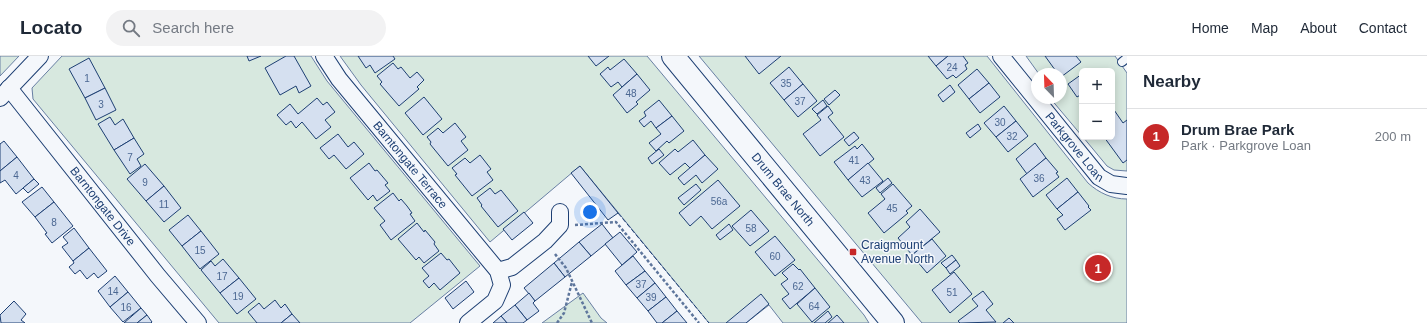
<!DOCTYPE html>
<html lang="en">
<head>
<meta charset="utf-8">
<style>
  body { margin:0; font-family:Arial,sans-serif; background:#f2f2f3; color:#1f2937 }
  .controls { position:absolute; right:12px; top:12px; display:grid; overflow:hidden; border-radius:6px; box-shadow:0 2px 10px #0003 }
  .controls button { width:36px; height:36px; display:grid; place-items:center; padding:0; border:0; border-bottom:1px solid #e0e1e3; background:#fff; color:#1f2937; font:20px sans-serif }
  .compass { position:absolute; left:1031px; top:12px; width:36px; height:36px; border-radius:50%; background:#fff; box-shadow:0 2px 10px #0003; rotate:337deg }
  .you { position:absolute; left:590px; top:156px; width:14px; height:14px; margin:-10px; border:3px solid #fff; border-radius:50%; background:#1a73e8; box-shadow:0 0 0 6px #1a73e833 }
  .badge { display:grid; place-items:center; width:26px; height:26px; border-radius:50%; background:#c62828; color:#fff; font-size:13px; font-weight:700 }
  .pin { position:absolute; translate:-50% -50%; border:2px solid #fff; box-shadow:0 1px 4px #0006 }
  .list { margin:0; padding:0; list-style:none }
  h2 { display:flex; justify-content:space-between; align-items:center; height:52px; margin:0; padding:0 16px; font-size:17px }
  h2 small { font-size:13px; font-weight:400; color:#747a83 }
  .list li { display:grid; grid-template-columns:26px 1fr auto; gap:12px; align-items:center; box-sizing:border-box; height:56px; padding:0 16px; border-top:1px solid #e0e1e3 }
  .list b { display:block; font-size:15px; white-space:nowrap }
  .list p { margin:0; font-size:13px; white-space:nowrap; color:#747a83 }
  .list em { font-size:13px; font-style:normal; color:#747a83 }
  .icon { flex:none; width:22px; height:22px; fill:none; stroke:currentColor; stroke-width:2; stroke-linecap:round; stroke-linejoin:round }
  .map { position:relative; flex:none; width:1127px; height:267px; overflow:hidden }
  header { display:flex; align-items:center; gap:24px; box-sizing:border-box; height:56px; padding:0 20px; background:#fff; border-bottom:1px solid #e0e1e3 }
  header strong { font-size:19px }
  nav { display:flex; gap:22px; margin-inline-start:auto; font-size:14px }
  .search { width:280px; height:36px; background:#f2f2f3; display:flex; align-items:center; gap:10px; box-sizing:border-box; padding:0 14px; border-radius:22px; color:#747a83; font-size:15px }
  main { display:flex }
  aside { flex:1; background:#fff }
  .map>svg:first-child { display:block }
</style>
</head>
<body>
<header>
<strong>Locato</strong>
<div class="search"><svg class="icon" aria-label="search" viewBox="0 0 24 24"><circle cx="10" cy="10" r="6"/><path d="M15 15l6 6"/></svg>Search here</div>
<nav><a>Home</a><a>Map</a><a>About</a><a>Contact</a></nav>
</header>
<main>
<div class="map">
<svg width="1127" height="267" viewBox="0 0 1127 267">
  <rect width="100%" height="100%" fill="#f4f7fb"/>
  <!-- green -->
  <g fill="#d7e8df" stroke="#687fa3">
    <path d="M 0,0 L 19,0 L 0,20 Z"/>
    <path d="M 62,0 L 311,0 L 327,25 L 480,210 L 410,267 L 219,267 L 33,43 L 32,32 Z"/>
    <path d="M 340,0 L 647,0 L 864,259 L 869,267 L 783,267 L 769,249 L 746,267 L 709,267 L 580,110 L 490,186 L 361,29 Z"/>
    <path d="M 699,0 L 987,0 L 1088,127 C 1099,137 1112,143 1127,143 L 1127,267 L 922,267 Z"/>
    <path d="M 1026,0 L 1115,0 L 1127,17 L 1127,115 L 1114,114 L 1107,110 L 1083,81 L 1112,81 L 1112,15 L 1082,15 L 1082,80 L 1050,42 L 1061,42 L 1061,18 L 1039,18 Z"/>
    <path d="M 583,237 L 601,262 L 607,267 L 542,267 Z"/>
  </g>
  <!-- building -->
  <g fill="#d5e0f0" stroke="#1d3f73">
    <path d="M 247,0 L 261,0 L 249,5 Z"/>
    <path d="M 286,0 L 294,0 L 311,30 L 299,37 L 296,30 L 280,39 L 265,12 Z"/>
    <path d="M 358,0 L 393,0 L 395,3 L 375,17 L 370,9 L 366,12 Z"/>
    <path d="M 588,0 L 609,0 L 596,10 Z"/>
    <path d="M 745,0 L 781,0 L 759,18 Z"/>
    <path d="M 928,0 L 948,0 L 936,10 Z"/>
    <path d="M 948,0 L 963,0 L 968,7 L 965,9 L 967,13 L 956,22 L 953,19 L 947,23 L 936,10 Z"/>
    <path d="M 1045,0 L 1076,0 L 1081,6 L 1061,21 L 1061,18 L 1058,18 Z"/>
    <path d="M 89,2 L 105,32 L 85,42 L 69,13 Z"/>
    <path d="M 624,3 L 637,18 L 622,31 L 618,26 L 611,31 L 600,18 L 608,11 L 610,14 Z"/>
    <path d="M 393,7 L 398,13 L 401,11 L 410,22 L 417,16 L 424,24 L 417,31 L 419,33 L 399,50 L 380,28 L 382,26 L 377,20 Z"/>
    <path d="M 789,11 L 803,28 L 784,44 L 770,27 Z"/>
    <path d="M 977,13 L 989,27 L 969,43 L 958,29 Z"/>
    <path d="M 637,18 L 650,34 L 636,46 L 638,48 L 627,57 L 613,39 Z"/>
    <path d="M 1082,18 L 1082,38 L 1077,41 L 1068,28 Z"/>
    <path d="M 989,27 L 1000,41 L 980,57 L 969,43 Z"/>
    <path d="M 803,28 L 817,45 L 798,61 L 784,44 Z"/>
    <path d="M 950,29 L 955,36 L 943,46 L 938,39 Z"/>
    <path d="M 105,32 L 116,54 L 96,64 L 85,42 Z"/>
    <path d="M 835,34 L 840,39 L 829,49 L 824,43 Z"/>
    <path d="M 424,41 L 442,63 L 423,79 L 405,57 Z"/>
    <path d="M 317,42 L 323,49 L 327,46 L 335,56 L 325,64 L 331,71 L 316,83 L 302,66 L 296,72 L 291,65 L 286,69 L 277,59 L 290,48 L 298,58 Z"/>
    <path d="M 659,44 L 672,60 L 656,72 L 651,65 L 644,71 L 639,65 L 646,60 L 644,56 Z"/>
    <path d="M 823,44 L 827,50 L 817,58 L 812,53 Z"/>
    <path d="M 828,50 L 833,57 L 828,61 L 844,81 L 820,100 L 803,78 L 821,64 L 817,59 Z"/>
    <path d="M 1004,50 L 1016,65 L 996,81 L 984,67 Z"/>
    <path d="M 1112,51 L 1123,67 L 1127,64 L 1127,104 L 1123,107 L 1104,81 L 1112,81 Z"/>
    <path d="M 672,60 L 684,75 L 669,87 L 667,85 L 656,95 L 649,87 L 661,78 L 656,72 Z"/>
    <path d="M 110,61 L 115,69 L 123,63 L 134,82 L 114,94 L 98,68 Z"/>
    <path d="M 1016,65 L 1028,80 L 1008,96 L 996,81 Z"/>
    <path d="M 455,67 L 466,81 L 461,85 L 468,94 L 448,110 L 430,88 L 431,86 L 427,81 L 438,72 L 443,77 Z"/>
    <path d="M 978,68 L 981,73 L 970,82 L 966,77 Z"/>
    <path d="M 854,76 L 859,82 L 849,90 L 844,84 Z"/>
    <path d="M 338,78 L 348,91 L 354,86 L 364,98 L 346,113 L 334,99 L 329,103 L 320,92 Z"/>
    <path d="M 134,82 L 144,98 L 137,103 L 141,110 L 130,118 L 114,94 Z"/>
    <path d="M 693,84 L 705,99 L 690,112 L 685,107 L 670,119 L 659,107 L 675,93 L 678,96 Z"/>
    <path d="M 4,85 L 17,101 L 0,115 L 0,88 Z"/>
    <path d="M 1035,87 L 1046,102 L 1027,118 L 1016,103 Z"/>
    <path d="M 862,88 L 874,103 L 848,124 L 834,106 L 855,90 L 857,93 Z"/>
    <path d="M 659,93 L 664,99 L 652,108 L 648,102 Z"/>
    <path d="M 480,99 L 491,113 L 487,116 L 493,124 L 472,140 L 455,119 L 457,118 L 452,112 L 465,102 L 470,107 Z"/>
    <path d="M 705,99 L 718,113 L 702,127 L 696,119 L 684,129 L 678,122 Z"/>
    <path d="M 17,101 L 34,123 L 16,138 L 5,124 L 0,127 L 0,115 Z"/>
    <path d="M 1046,102 L 1058,116 L 1056,117 L 1059,121 L 1033,141 L 1020,123 Z"/>
    <path d="M 369,107 L 375,115 L 377,114 L 388,127 L 385,129 L 390,135 L 377,145 L 373,139 L 368,144 L 350,122 Z"/>
    <path d="M 868,107 L 883,125 L 862,141 L 848,124 Z"/>
    <path d="M 145,108 L 164,130 L 146,145 L 127,123 Z"/>
    <path d="M 580,110 L 618,157 L 608,164 L 571,117 Z"/>
    <path d="M 888,122 L 892,127 L 880,137 L 876,132 Z"/>
    <path d="M 1067,122 L 1078,136 L 1057,153 L 1046,139 Z"/>
    <path d="M 34,123 L 39,128 L 28,137 L 23,132 Z"/>
    <path d="M 718,124 L 740,150 L 712,173 L 701,160 L 690,170 L 679,157 Z"/>
    <path d="M 696,128 L 701,134 L 684,149 L 678,142 Z"/>
    <path d="M 893,128 L 912,150 L 906,155 L 908,157 L 884,177 L 868,157 L 885,143 L 881,138 Z"/>
    <path d="M 164,130 L 181,152 L 164,166 L 146,145 Z"/>
    <path d="M 42,131 L 54,146 L 35,161 L 22,146 Z"/>
    <path d="M 490,132 L 495,138 L 501,134 L 518,155 L 498,171 L 481,150 L 482,149 L 477,142 Z"/>
    <path d="M 1078,136 L 1089,150 L 1088,151 L 1091,154 L 1065,174 L 1057,163 L 1063,159 L 1057,153 Z"/>
    <path d="M 393,137 L 399,145 L 401,143 L 407,150 L 412,157 L 410,158 L 415,165 L 391,184 L 380,169 L 385,165 L 374,152 Z"/>
    <path d="M 54,146 L 73,170 L 52,187 L 45,178 L 47,177 L 35,161 Z"/>
    <path d="M 920,153 L 940,176 L 912,199 L 898,182 L 910,171 L 906,166 Z"/>
    <path d="M 751,154 L 769,175 L 750,190 L 732,170 Z"/>
    <path d="M 524,156 L 533,167 L 512,184 L 503,173 Z"/>
    <path d="M 188,159 L 201,175 L 182,190 L 169,174 Z"/>
    <path d="M 417,167 L 424,176 L 425,174 L 435,186 L 434,188 L 439,195 L 424,207 L 419,201 L 416,204 L 398,183 Z"/>
    <path d="M 602,168 L 613,182 L 591,200 L 579,186 Z"/>
    <path d="M 729,168 L 733,174 L 720,184 L 716,179 Z"/>
    <path d="M 74,172 L 89,192 L 73,205 L 62,191 L 68,187 L 63,181 Z"/>
    <path d="M 201,175 L 219,198 L 200,213 L 182,190 Z"/>
    <path d="M 620,176 L 637,196 L 622,209 L 605,188 Z"/>
    <path d="M 775,180 L 795,204 L 775,220 L 755,196 Z"/>
    <path d="M 932,183 L 946,200 L 927,217 L 912,199 Z"/>
    <path d="M 579,186 L 591,200 L 565,221 L 554,207 Z"/>
    <path d="M 89,192 L 107,215 L 98,222 L 94,217 L 87,223 L 80,214 L 75,218 L 69,211 L 74,207 L 73,205 Z"/>
    <path d="M 441,197 L 447,204 L 449,203 L 460,217 L 440,234 L 434,227 L 429,232 L 423,225 L 429,220 L 422,212 Z"/>
    <path d="M 952,199 L 956,204 L 946,212 L 941,207 Z"/>
    <path d="M 633,200 L 645,215 L 626,229 L 615,215 Z"/>
    <path d="M 223,203 L 239,222 L 220,237 L 201,214 L 211,205 L 215,210 Z"/>
    <path d="M 956,204 L 960,210 L 950,218 L 946,212 Z"/>
    <path d="M 554,207 L 565,221 L 535,245 L 524,232 Z"/>
    <path d="M 793,208 L 799,214 L 800,213 L 815,232 L 790,253 L 782,243 L 789,238 L 781,228 L 788,223 L 782,217 Z"/>
    <path d="M 645,215 L 655,227 L 637,242 L 626,229 Z"/>
    <path d="M 954,216 L 972,238 L 950,257 L 932,234 Z"/>
    <path d="M 115,220 L 128,236 L 110,251 L 98,235 Z"/>
    <path d="M 239,222 L 256,243 L 237,258 L 220,237 Z"/>
    <path d="M 466,225 L 474,236 L 453,253 L 445,242 Z"/>
    <path d="M 655,227 L 666,241 L 648,255 L 637,242 Z"/>
    <path d="M 815,232 L 830,251 L 812,266 L 797,248 Z"/>
    <path d="M 983,235 L 993,248 L 986,254 L 996,266 L 960,267 L 958,265 L 978,250 L 972,243 Z"/>
    <path d="M 128,236 L 141,252 L 123,266 L 110,251 Z"/>
    <path d="M 529,237 L 535,245 L 533,247 L 539,255 L 527,264 L 515,249 Z"/>
    <path d="M 761,238 L 769,248 L 746,267 L 726,267 Z"/>
    <path d="M 666,241 L 677,255 L 662,267 L 657,267 L 648,255 Z"/>
    <path d="M 275,244 L 281,252 L 285,248 L 292,258 L 281,267 L 257,267 L 248,256 L 259,247 L 264,253 Z"/>
    <path d="M 14,245 L 26,258 L 21,264 L 25,267 L 1,267 L 0,259 Z"/>
    <path d="M 515,249 L 527,264 L 523,267 L 507,267 L 501,260 Z"/>
    <path d="M 141,252 L 147,259 L 137,267 L 124,267 Z"/>
    <path d="M 677,255 L 687,267 L 662,267 Z"/>
    <path d="M 828,255 L 832,261 L 825,267 L 814,267 Z"/>
    <path d="M 292,258 L 300,267 L 281,267 Z"/>
    <path d="M 147,259 L 152,266 L 151,267 L 137,267 Z"/>
    <path d="M 837,259 L 844,267 L 828,267 Z"/>
    <path d="M 501,260 L 507,267 L 493,267 Z"/>
    <path d="M 1009,262 L 1014,267 L 1003,267 Z"/>
  </g>
  <g fill="none" stroke-linecap="round" stroke-linejoin="round">
    <defs>
      <path id="service" d="M 1122,6 L 1127,2"/>
      <g id="minor">
        <path id="s1" d="M 324,0 L 339,23 L 498,215 L 502,229 L 495,245 L 468,267"/>
        <path id="s2" d="M 1001,0 L 1099,121 L 1111,128 L 1127,130"/>
        <path id="s3" d="M 9,32 L 158,220 L 198,267"/>
        <path d="M 0,42 L 40,0"/>
        <path d="M 498,215 L 512,211 L 545,185 L 560,169 L 560,156"/>
      </g>
      <g id="secondary">
        <path id="s4" d="M 673,0 L 893,267"/>
      </g>
    </defs>
    <!-- service casing -->
    <use href="#service" stroke="#1d3f73" stroke-width="10"/>
    <!-- minor casing -->
    <use href="#minor" stroke="#1d3f73" stroke-width="18"/>
    <!-- secondary casing -->
    <use href="#secondary" stroke="#1d3f73" stroke-width="24"/>
    <!-- path -->
    <g stroke="#5e769c" stroke-width="2.5" stroke-dasharray="3 2" stroke-linecap="butt">
      <path d="M 575,169 L 616,166 L 699,267"/>
      <path d="M 555,198 L 566,212 L 592,267"/>
      <path d="M 557,267 L 564,257 L 572,226"/>
    </g>
    <!-- service -->
    <use href="#service" stroke="#f4f7fb" stroke-width="8"/>
    <!-- minor -->
    <use href="#minor" stroke="#f4f7fb" stroke-width="16"/>
    <!-- secondary -->
    <use href="#secondary" stroke="#f4f7fb" stroke-width="22"/>
    <!-- fence -->
    <path stroke="#1d3f73" stroke-width="1" stroke-dasharray="5 2" stroke-linecap="butt" d="M 618,157 L 709,267"/>
  </g>
  <!-- markers -->
  <rect fill="#c62828" stroke="#f4f7fb" stroke-width="1.5" x="849" y="192" width="8" height="8" rx="2"/>
  <g text-anchor="middle" dominant-baseline="central" stroke-width="3" stroke-linejoin="round" paint-order="stroke">
    <!-- number labels -->
    <g font-size="10" fill="#4b6792">
      <text x="952" y="11">24</text>
      <text x="87" y="22">1</text>
      <text x="786" y="27">35</text>
      <text x="631" y="37">48</text>
      <text x="800" y="45">37</text>
      <text x="101" y="48">3</text>
      <text x="1000" y="66">30</text>
      <text x="1012" y="80">32</text>
      <text x="130" y="101">7</text>
      <text x="854" y="104">41</text>
      <text x="16" y="119">4</text>
      <text x="1039" y="122">36</text>
      <text x="865" y="124">43</text>
      <text x="145" y="126">9</text>
      <text x="719" y="145">56a</text>
      <text x="164" y="148">11</text>
      <text x="892" y="152">45</text>
      <text x="54" y="166">8</text>
      <text x="751" y="172">58</text>
      <text x="200" y="194">15</text>
      <text x="775" y="200">60</text>
      <text x="222" y="220">17</text>
      <text x="641" y="228">37</text>
      <text x="798" y="230">62</text>
      <text x="113" y="235">14</text>
      <text x="952" y="236">51</text>
      <text x="238" y="240">19</text>
      <text x="651" y="241">39</text>
      <text x="814" y="250">64</text>
      <text x="126" y="251">16</text>
    </g>
    <!-- street labels -->
    <g font-size="12" fill="#1d3f73" stroke="#f4f7fb">
      <text stroke="none"><textPath href="#s2" startOffset="117">Parkgrove Loan</textPath></text>
      <text stroke="none"><textPath href="#s1" startOffset="139">Barntongate Terrace</textPath></text>
      <text stroke="none"><textPath href="#s4" startOffset="173">Drum Brae North</textPath></text>
      <text stroke="none"><textPath href="#s3" startOffset="151">Barntongate Drive</textPath></text>
    </g>
    <!-- poi labels -->
    <g font-size="12" fill="#1d3f73" stroke="#f4f7fb" text-anchor="start">
      <text x="861" y="189">Craigmount<tspan x="861" dy="14">Avenue North</tspan></text>
    </g>
  </g>
</svg>
<div class="controls">
<button>+</button>
<button>−</button>
</div>
<svg class="compass" viewBox="-18 -18 36 36"><path d="M0-13l5 13h-10z" fill="#e53935"/><path d="M0 13l5-13h-10z" fill="#747a83"/></svg>
<div class="you"></div>
<div class="pin badge" style="left:1098px;top:212px">1</div>
</div>
<aside>
<h2>Nearby<small></small></h2>
<ul class="list">
<li><span class="badge">1</span><div><b>Drum Brae Park</b><p>Park · Parkgrove Loan</p></div><em>200 m</em></li>
</ul>
</aside>
</main>
</body>
</html>
